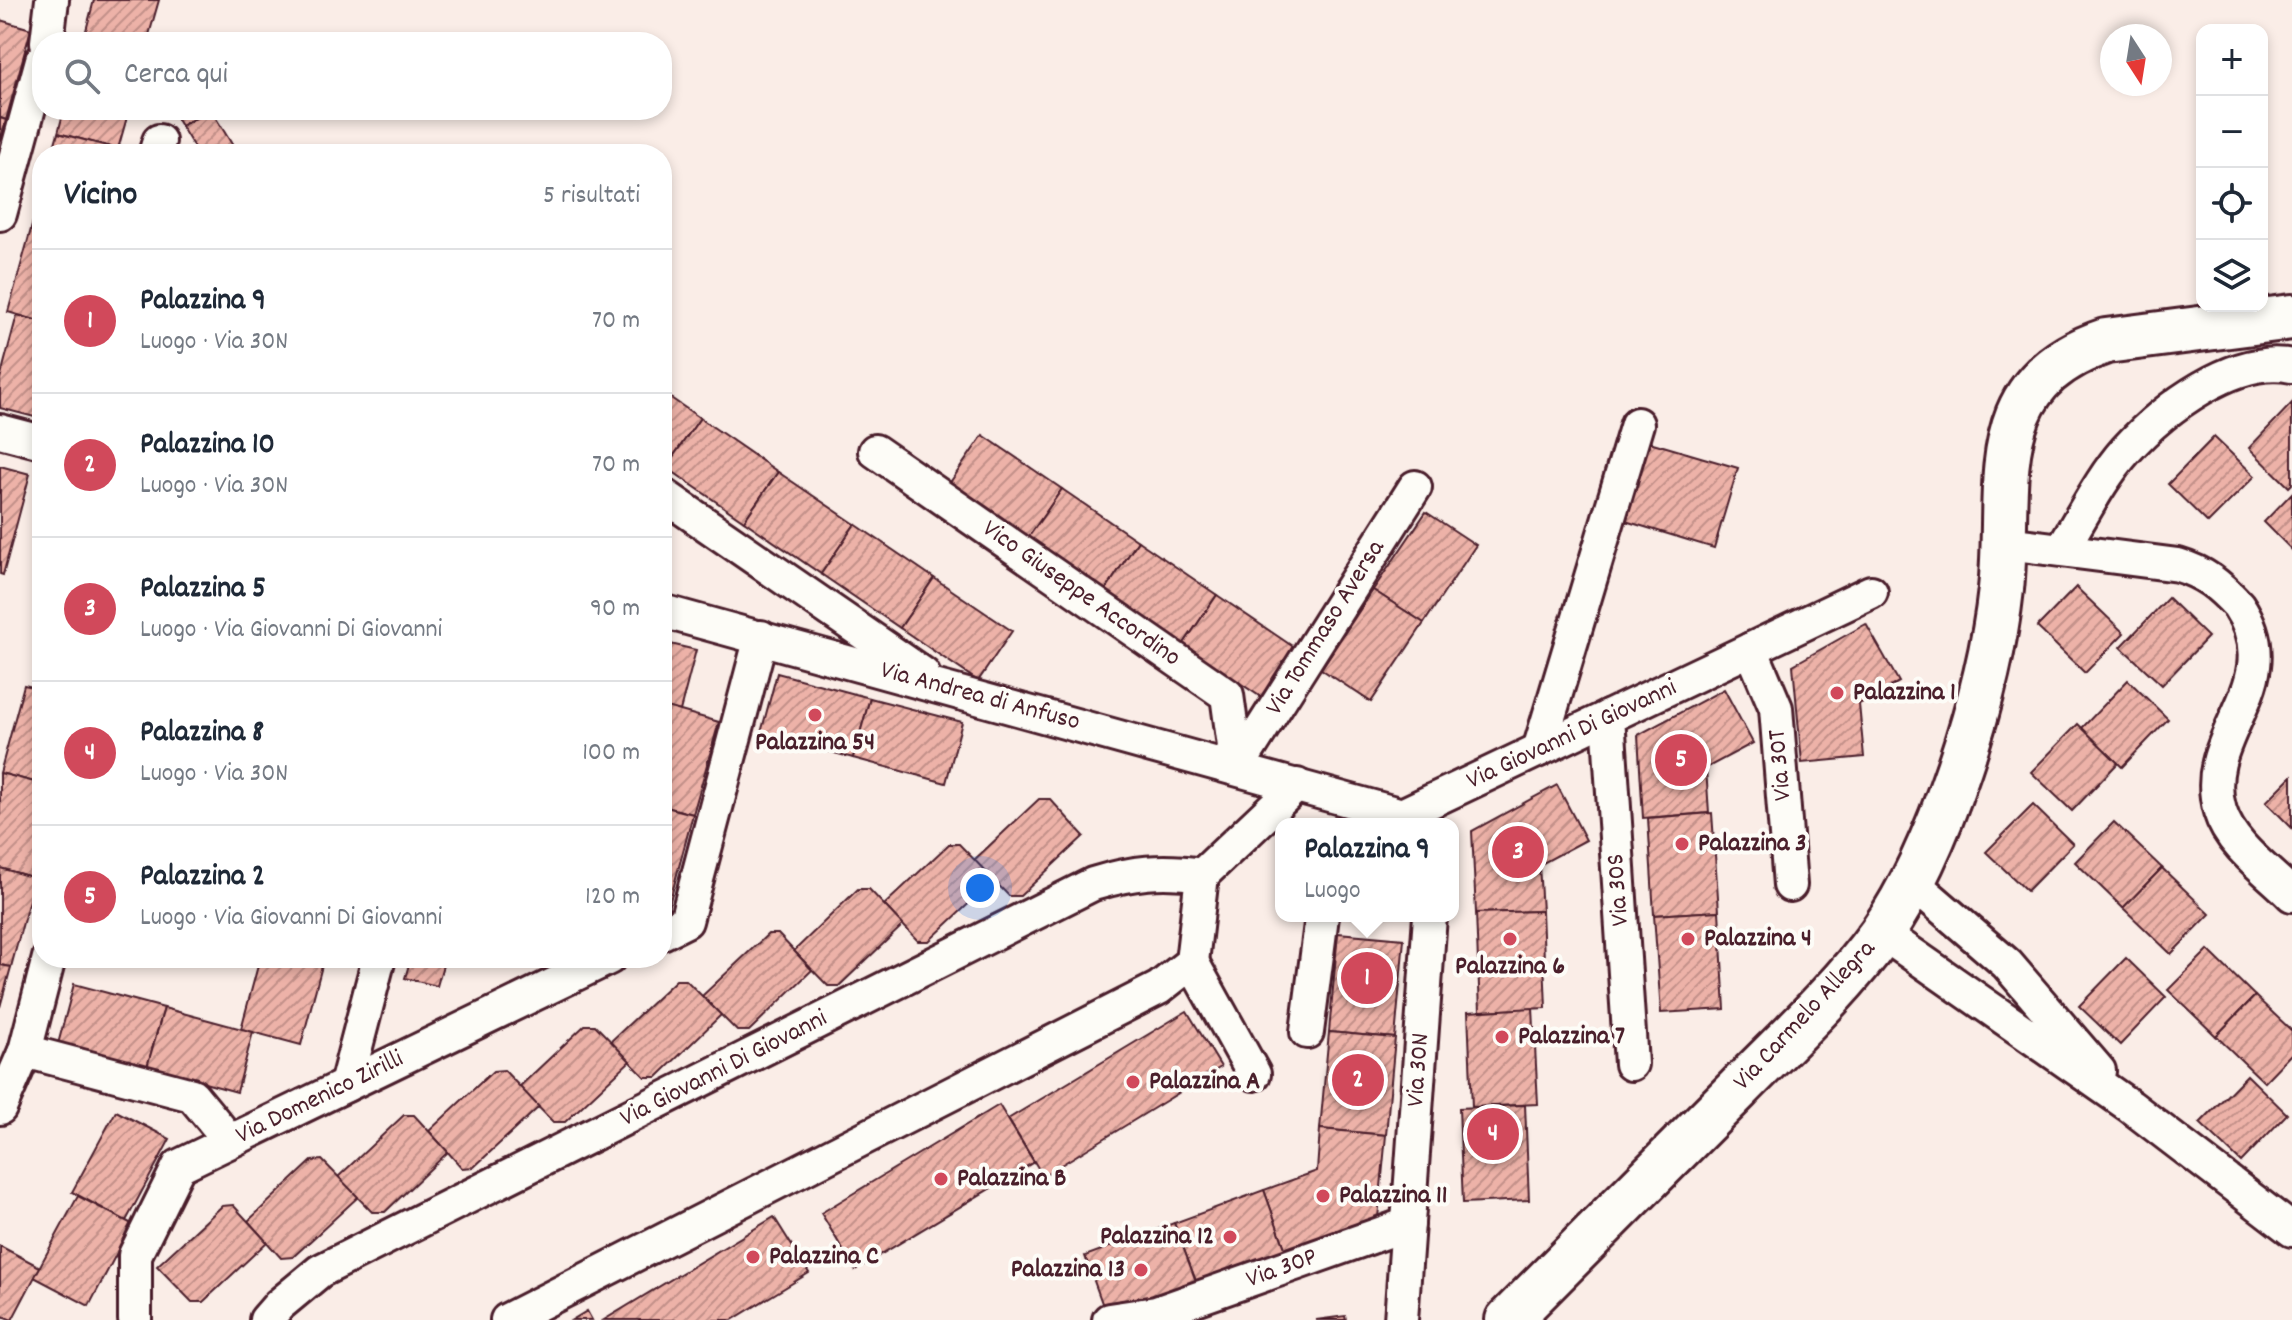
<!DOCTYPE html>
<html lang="it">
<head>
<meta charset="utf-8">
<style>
  body { margin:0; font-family:Dekko,sans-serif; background:#f2f2f3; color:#1f2937 }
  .controls { position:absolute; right:24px; top:24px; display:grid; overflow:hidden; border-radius:16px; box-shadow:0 4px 12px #0003 }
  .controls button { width:72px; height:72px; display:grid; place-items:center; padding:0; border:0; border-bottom:2px solid #e0e1e3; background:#fff; color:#1f2937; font:40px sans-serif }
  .compass { position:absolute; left:2100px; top:24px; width:72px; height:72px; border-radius:50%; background:#fff; box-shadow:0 4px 12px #0003; rotate:168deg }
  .you { position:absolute; left:980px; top:888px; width:28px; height:28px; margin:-20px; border:6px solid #fff; border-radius:50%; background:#1a73e8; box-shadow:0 0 0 12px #1a73e833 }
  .badge { display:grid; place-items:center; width:52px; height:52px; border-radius:50%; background:#d1495b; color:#fff; font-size:26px; font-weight:700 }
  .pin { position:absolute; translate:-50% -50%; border:4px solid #fff; box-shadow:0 2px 8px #0006 }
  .popup { position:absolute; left:1275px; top:818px; width:184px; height:104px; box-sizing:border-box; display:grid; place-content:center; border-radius:16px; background:#fff; filter:drop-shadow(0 2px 6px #0005); font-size:26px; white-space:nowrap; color:#747a83 }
  .popup b { font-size:30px; color:#1f2937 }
  .popup::after { content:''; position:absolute; left:50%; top:100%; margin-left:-16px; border:16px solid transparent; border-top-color:#fff }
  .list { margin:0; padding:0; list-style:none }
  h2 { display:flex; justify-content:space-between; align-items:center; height:104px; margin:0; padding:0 32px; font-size:34px }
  h2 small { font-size:26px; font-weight:400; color:#747a83 }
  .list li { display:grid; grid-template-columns:52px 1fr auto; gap:24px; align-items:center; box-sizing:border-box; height:144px; padding:0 32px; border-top:2px solid #e0e1e3 }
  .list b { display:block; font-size:30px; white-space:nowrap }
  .list p { margin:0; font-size:26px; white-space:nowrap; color:#747a83 }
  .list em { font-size:26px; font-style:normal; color:#747a83 }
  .icon { flex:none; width:44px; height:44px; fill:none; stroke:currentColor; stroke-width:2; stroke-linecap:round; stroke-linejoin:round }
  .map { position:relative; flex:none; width:2292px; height:1320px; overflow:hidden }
  .search { position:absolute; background:#fff; box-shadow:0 4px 12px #0003; left:32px; top:32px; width:640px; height:88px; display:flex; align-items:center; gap:20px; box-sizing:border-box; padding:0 28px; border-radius:32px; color:#747a83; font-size:30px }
  .panel { position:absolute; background:#fff; box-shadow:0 4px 12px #0003; left:32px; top:144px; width:640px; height:824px; border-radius:32px }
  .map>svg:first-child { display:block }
</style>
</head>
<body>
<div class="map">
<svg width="2292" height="1320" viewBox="0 0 2292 1320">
  <defs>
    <pattern id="building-hatch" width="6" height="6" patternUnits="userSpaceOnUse" patternTransform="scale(2)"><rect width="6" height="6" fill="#edb2a8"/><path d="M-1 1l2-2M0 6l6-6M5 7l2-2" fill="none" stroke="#c29089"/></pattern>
  </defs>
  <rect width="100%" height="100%" fill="#faede7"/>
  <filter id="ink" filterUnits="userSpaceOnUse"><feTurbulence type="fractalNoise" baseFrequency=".0125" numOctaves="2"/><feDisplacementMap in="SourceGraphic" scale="16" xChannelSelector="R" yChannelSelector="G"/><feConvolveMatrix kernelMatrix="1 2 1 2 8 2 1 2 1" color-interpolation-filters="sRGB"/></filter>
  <g filter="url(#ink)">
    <!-- building -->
    <g fill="url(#building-hatch)" stroke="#4a1f2b" stroke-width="2">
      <path d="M 94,0 L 159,0 L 147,42 L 83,42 Z"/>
      <path d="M 0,20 L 31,29 L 6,120 L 0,118 Z"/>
      <path d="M 64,110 L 129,110 L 118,149 L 58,133 Z"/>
      <path d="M 171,110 L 208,110 L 181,126 Z"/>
      <path d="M 211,110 L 238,154 L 198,154 L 181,126 Z"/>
      <path d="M 0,118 L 6,120 L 0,141 Z"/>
      <path d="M 58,133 L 118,149 L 117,154 L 52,154 Z"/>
      <path d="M 42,190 L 42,224 L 33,222 Z"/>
      <path d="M 33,222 L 42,224 L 42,322 L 8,312 Z"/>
      <path d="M 17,315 L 42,322 L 42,419 L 0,408 L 0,379 Z"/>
      <path d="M 662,392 L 700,418 L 666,467 L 662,464 Z"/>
      <path d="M 2292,403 L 2292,484 L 2289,487 L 2249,448 Z"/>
      <path d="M 700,418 L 778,472 L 744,521 L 666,467 Z"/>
      <path d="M 983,435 L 1062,489 L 1028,538 L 949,484 Z"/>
      <path d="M 2214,437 L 2255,476 L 2208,523 L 2168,484 Z"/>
      <path d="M 1646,441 L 1738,468 L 1714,548 L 1622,520 Z"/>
      <path d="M 0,466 L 30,474 L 3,575 L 0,574 Z"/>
      <path d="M 778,472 L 855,524 L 821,574 L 744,521 Z"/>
      <path d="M 1062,489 L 1138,541 L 1105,591 L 1028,538 Z"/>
      <path d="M 2292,493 L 2292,550 L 2264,522 Z"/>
      <path d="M 1426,512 L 1476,545 L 1424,623 L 1373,590 Z"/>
      <path d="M 855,524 L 934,578 L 900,628 L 821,574 Z"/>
      <path d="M 1138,541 L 1217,595 L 1183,645 L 1105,591 Z"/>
      <path d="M 934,578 L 1012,631 L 978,681 L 900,628 Z"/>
      <path d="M 2076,587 L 2124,633 L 2085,673 L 2037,627 Z"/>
      <path d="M 1373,590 L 1424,623 L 1371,702 L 1321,669 Z"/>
      <path d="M 1217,595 L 1295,648 L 1261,697 L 1183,645 Z"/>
      <path d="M 2168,598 L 2208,637 L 2162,685 L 2121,647 Z"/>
      <path d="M 1866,624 L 1899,682 L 1859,704 L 1864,757 L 1802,763 L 1793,665 Z"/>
      <path d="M 662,642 L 696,650 L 680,711 L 662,706 Z"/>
      <path d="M 777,673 L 870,698 L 853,758 L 761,733 Z"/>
      <path d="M 2128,680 L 2168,719 L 2122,767 L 2082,728 Z"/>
      <path d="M 24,685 L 42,689 L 42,784 L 0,773 Z"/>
      <path d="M 1724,689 L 1753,743 L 1706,768 L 1709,813 L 1643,818 L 1638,735 Z"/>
      <path d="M 870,698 L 962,722 L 946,783 L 853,758 Z"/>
      <path d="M 663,706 L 719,722 L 693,814 L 662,806 Z"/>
      <path d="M 2078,724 L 2118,763 L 2072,811 L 2031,772 Z"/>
      <path d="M 0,773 L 42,784 L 42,852 L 35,878 L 0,868 Z"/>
      <path d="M 2292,776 L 2292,828 L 2266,802 Z"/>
      <path d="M 1557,785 L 1586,840 L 1539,865 L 1542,911 L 1476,913 L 1472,831 Z"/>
      <path d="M 1039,799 L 1050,799 L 1084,836 L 1020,896 L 1009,896 L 974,860 Z"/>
      <path d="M 2033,805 L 2073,844 L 2027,891 L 1986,852 Z"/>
      <path d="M 662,806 L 693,814 L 668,908 L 662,906 Z"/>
      <path d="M 1712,813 L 1719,911 L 1654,915 L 1648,818 Z"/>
      <path d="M 2114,822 L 2162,868 L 2123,908 L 2075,862 Z"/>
      <path d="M 949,844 L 959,844 L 994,880 L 929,941 L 918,941 L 884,905 Z"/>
      <path d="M 0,868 L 35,878 L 11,967 L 0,965 Z"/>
      <path d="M 2162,868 L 2210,914 L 2171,954 L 2123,908 Z"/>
      <path d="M 858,889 L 869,889 L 903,925 L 839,986 L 828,986 L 794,951 Z"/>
      <path d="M 1542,911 L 1546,1008 L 1480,1011 L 1476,913 Z"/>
      <path d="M 1719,911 L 1725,1009 L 1661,1013 L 1654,915 Z"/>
      <path d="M 1338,933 L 1404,939 L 1395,1038 L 1329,1032 Z"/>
      <path d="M 768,934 L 778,934 L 812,970 L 749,1031 L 737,1031 L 702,996 Z"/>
      <path d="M 2208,950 L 2255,996 L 2216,1036 L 2168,990 Z"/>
      <path d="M 260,958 L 324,958 L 301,1045 L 241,1029 Z"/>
      <path d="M 411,958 L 445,958 L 437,986 L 405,978 Z"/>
      <path d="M 2126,958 L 2166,997 L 2120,1045 L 2079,1006 Z"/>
      <path d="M 0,965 L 11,967 L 0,1007 Z"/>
      <path d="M 676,980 L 686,980 L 721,1015 L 657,1077 L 645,1077 L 610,1042 Z"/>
      <path d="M 74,984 L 164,1008 L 147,1067 L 58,1044 Z"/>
      <path d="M 2255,996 L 2292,1031 L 2292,1053 L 2264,1082 L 2216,1036 Z"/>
      <path d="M 164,1008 L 253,1032 L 237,1092 L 147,1067 Z"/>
      <path d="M 1533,1008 L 1538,1104 L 1472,1107 L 1468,1012 Z"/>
      <path d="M 1187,1011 L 1221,1067 L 1043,1176 L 1008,1119 Z"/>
      <path d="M 585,1025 L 595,1025 L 630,1061 L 565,1122 L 553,1122 L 519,1087 Z"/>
      <path d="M 1329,1032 L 1395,1038 L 1386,1135 L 1320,1129 Z"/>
      <path d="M 504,1070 L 539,1107 L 474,1167 L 462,1168 L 429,1131 L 493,1071 Z"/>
      <path d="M 2247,1075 L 2287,1114 L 2241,1162 L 2200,1123 Z"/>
      <path d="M 999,1105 L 1034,1162 L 855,1270 L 821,1213 Z"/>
      <path d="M 1525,1105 L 1529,1200 L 1463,1203 L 1459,1108 Z"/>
      <path d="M 116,1111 L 170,1139 L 126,1221 L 72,1192 Z"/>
      <path d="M 404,1115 L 414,1115 L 448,1152 L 385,1212 L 372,1212 L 338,1177 Z"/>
      <path d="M 1320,1129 L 1386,1135 L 1378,1218 L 1286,1251 L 1264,1190 L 1317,1171 Z"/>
      <path d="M 322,1160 L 358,1197 L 293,1257 L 281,1258 L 248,1221 L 312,1161 Z"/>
      <path d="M 1264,1190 L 1286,1251 L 1197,1284 L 1174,1223 Z"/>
      <path d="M 78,1196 L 132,1224 L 89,1306 L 34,1277 Z"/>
      <path d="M 233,1205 L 267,1242 L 203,1302 L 192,1302 L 157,1266 L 222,1206 Z"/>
      <path d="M 774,1217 L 809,1273 L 732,1320 L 604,1320 Z"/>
      <path d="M 1174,1223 L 1197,1284 L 1107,1317 L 1085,1256 Z"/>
      <path d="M 0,1246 L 40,1267 L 12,1320 L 0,1315 Z"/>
      <path d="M 587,1311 L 592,1320 L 572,1320 Z"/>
      <path d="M 1345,1316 L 1346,1320 L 1316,1320 Z"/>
    </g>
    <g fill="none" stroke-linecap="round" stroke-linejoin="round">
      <defs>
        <g id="street">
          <path d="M 47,42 L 52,0"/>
          <path d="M 155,154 L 159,141"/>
          <path d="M 0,214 L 42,60"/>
          <path d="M 0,431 L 42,442"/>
          <path d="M 875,451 L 1227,695 L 1237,768"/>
          <path d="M 662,494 L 923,674"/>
          <path d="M 2006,543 L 2178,565 C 2205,573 2219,585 2238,605 C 2292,685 2196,734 2220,811 C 2230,845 2268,871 2292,895"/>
          <path d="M 2062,549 C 2082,517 2101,478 2126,450 C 2163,409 2235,354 2292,366"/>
          <path d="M 662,611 L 1402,815 L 1871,592"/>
          <path d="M 1751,649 L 1776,708 L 1790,885"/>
          <path d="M 1608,717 L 1631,1064"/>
          <path d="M 1539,750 L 1637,424"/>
          <path d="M 1237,768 L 1415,487"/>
          <path d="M 1912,882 L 2007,964 L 2099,1071"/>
          <path d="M 662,933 L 686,921 L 761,637"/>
          <path d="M 1882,933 L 2130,1106 L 2292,1230"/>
          <path d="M 1192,962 L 1254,1074"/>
          <path d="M 1307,1032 L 1322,916"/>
          <path d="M 25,1051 L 192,1095 L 230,1141"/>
          <path d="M 346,1085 L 379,958"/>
          <path d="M 0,1108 L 25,1051 L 49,958"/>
          <path d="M 135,1320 L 135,1255 L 179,1166 L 609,958"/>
          <path d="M 266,1320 L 279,1305 L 320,1271 L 1093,884 C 1132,872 1162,869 1202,875"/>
          <path d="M 507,1320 L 1159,988 L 1192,962 L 1202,875 L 1297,785"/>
          <path d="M 1109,1320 L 1156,1313 L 1408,1224"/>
          <path d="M 1401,1320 L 1430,916"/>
        </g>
        <path id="secondary" d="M 1508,1320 C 1584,1243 1661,1166 1738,1089 C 1787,1039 1840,991 1881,934 C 1940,850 1990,691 2001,589 C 2012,486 1979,383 2106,341 L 2292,317"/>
      </defs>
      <!-- street casing -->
      <use href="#street" stroke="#4a1f2b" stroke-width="38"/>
      <!-- secondary casing -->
      <use href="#secondary" stroke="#4a1f2b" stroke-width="50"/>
      <!-- street -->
      <use href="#street" stroke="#fdfcf7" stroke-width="32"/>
      <!-- secondary -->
      <use href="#secondary" stroke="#fdfcf7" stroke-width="44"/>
    </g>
  </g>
  <!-- markers -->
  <g fill="#d1495b" stroke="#fdfcf7" stroke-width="3">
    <circle cx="1837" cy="693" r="8"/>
    <circle cx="815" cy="715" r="8"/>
    <circle cx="1682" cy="844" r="8"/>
    <circle cx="1510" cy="939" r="8"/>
    <circle cx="1688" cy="939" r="8"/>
    <circle cx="1502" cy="1037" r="8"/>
    <circle cx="1133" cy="1082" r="8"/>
    <circle cx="941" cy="1179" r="8"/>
    <circle cx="1323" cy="1196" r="8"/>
    <circle cx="1230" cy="1237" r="8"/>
    <circle cx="753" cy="1257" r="8"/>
    <circle cx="1141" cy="1270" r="8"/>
  </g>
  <g text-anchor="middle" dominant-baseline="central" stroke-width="8" stroke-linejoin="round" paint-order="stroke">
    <!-- street labels -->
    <g font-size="26" fill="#4a1f2b" stroke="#fdfcf7">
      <text transform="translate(1081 594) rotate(35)">Vico Giuseppe Accordino</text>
      <text transform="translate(1326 628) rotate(-58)">Via Tommaso Aversa</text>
      <text transform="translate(980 697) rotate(15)">Via Andrea di Anfuso</text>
      <text transform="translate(1572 735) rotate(-25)">Via Giovanni Di Giovanni</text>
      <text transform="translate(1781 765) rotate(-95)">Via 30T</text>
      <text transform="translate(1619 890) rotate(-94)">Via 30S</text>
      <text transform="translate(1805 1016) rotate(-47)">Via Carmelo Allegra</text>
      <text transform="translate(724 1069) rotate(-27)">Via Giovanni Di Giovanni</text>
      <text transform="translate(1419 1070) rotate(-86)">Via 30N</text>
      <text transform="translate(320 1098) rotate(-26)">Via Domenico Zirilli</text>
      <text transform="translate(1282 1269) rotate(-20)">Via 30P</text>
    </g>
    <!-- poi labels -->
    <g font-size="26" font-weight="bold" fill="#4a1f2b" stroke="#fdfcf7" text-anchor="start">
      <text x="1853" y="693">Palazzina 1</text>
      <text x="815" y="743" text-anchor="middle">Palazzina 54</text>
      <text x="1698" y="844">Palazzina 3</text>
      <text x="1704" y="939">Palazzina 4</text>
      <text x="1510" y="967" text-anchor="middle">Palazzina 6</text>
      <text x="1518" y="1037">Palazzina 7</text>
      <text x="1149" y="1082">Palazzina A</text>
      <text x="957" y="1179">Palazzina B</text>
      <text x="1339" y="1196">Palazzina 11</text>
      <text x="1214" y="1237" text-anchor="end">Palazzina 12</text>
      <text x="769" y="1257">Palazzina C</text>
      <text x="1125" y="1270" text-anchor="end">Palazzina 13</text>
    </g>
  </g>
</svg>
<div class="controls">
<button>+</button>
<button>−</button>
<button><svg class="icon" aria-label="locate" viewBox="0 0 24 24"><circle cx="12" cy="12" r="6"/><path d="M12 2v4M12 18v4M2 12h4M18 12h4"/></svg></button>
<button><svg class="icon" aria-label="layers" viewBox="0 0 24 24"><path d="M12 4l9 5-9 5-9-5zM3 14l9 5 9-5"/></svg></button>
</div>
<svg class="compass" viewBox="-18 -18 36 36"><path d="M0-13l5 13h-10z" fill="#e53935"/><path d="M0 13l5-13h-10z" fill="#747a83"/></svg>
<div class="you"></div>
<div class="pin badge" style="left:1367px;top:978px">1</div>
<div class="popup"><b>Palazzina 9</b>Luogo</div>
<div class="pin badge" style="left:1358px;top:1080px">2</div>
<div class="pin badge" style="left:1518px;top:852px">3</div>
<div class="pin badge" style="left:1493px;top:1134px">4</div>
<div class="pin badge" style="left:1681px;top:760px">5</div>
<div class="search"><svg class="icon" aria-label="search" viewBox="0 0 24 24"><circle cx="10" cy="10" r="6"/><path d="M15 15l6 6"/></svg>Cerca qui</div>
<section class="panel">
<h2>Vicino<small>5 risultati</small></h2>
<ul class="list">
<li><span class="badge">1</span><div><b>Palazzina 9</b><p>Luogo · Via 30N</p></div><em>70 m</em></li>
<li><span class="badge">2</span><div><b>Palazzina 10</b><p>Luogo · Via 30N</p></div><em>70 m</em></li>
<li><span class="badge">3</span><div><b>Palazzina 5</b><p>Luogo · Via Giovanni Di Giovanni</p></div><em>90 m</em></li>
<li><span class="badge">4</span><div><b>Palazzina 8</b><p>Luogo · Via 30N</p></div><em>100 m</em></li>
<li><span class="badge">5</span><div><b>Palazzina 2</b><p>Luogo · Via Giovanni Di Giovanni</p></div><em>120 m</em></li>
</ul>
</section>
</div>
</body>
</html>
